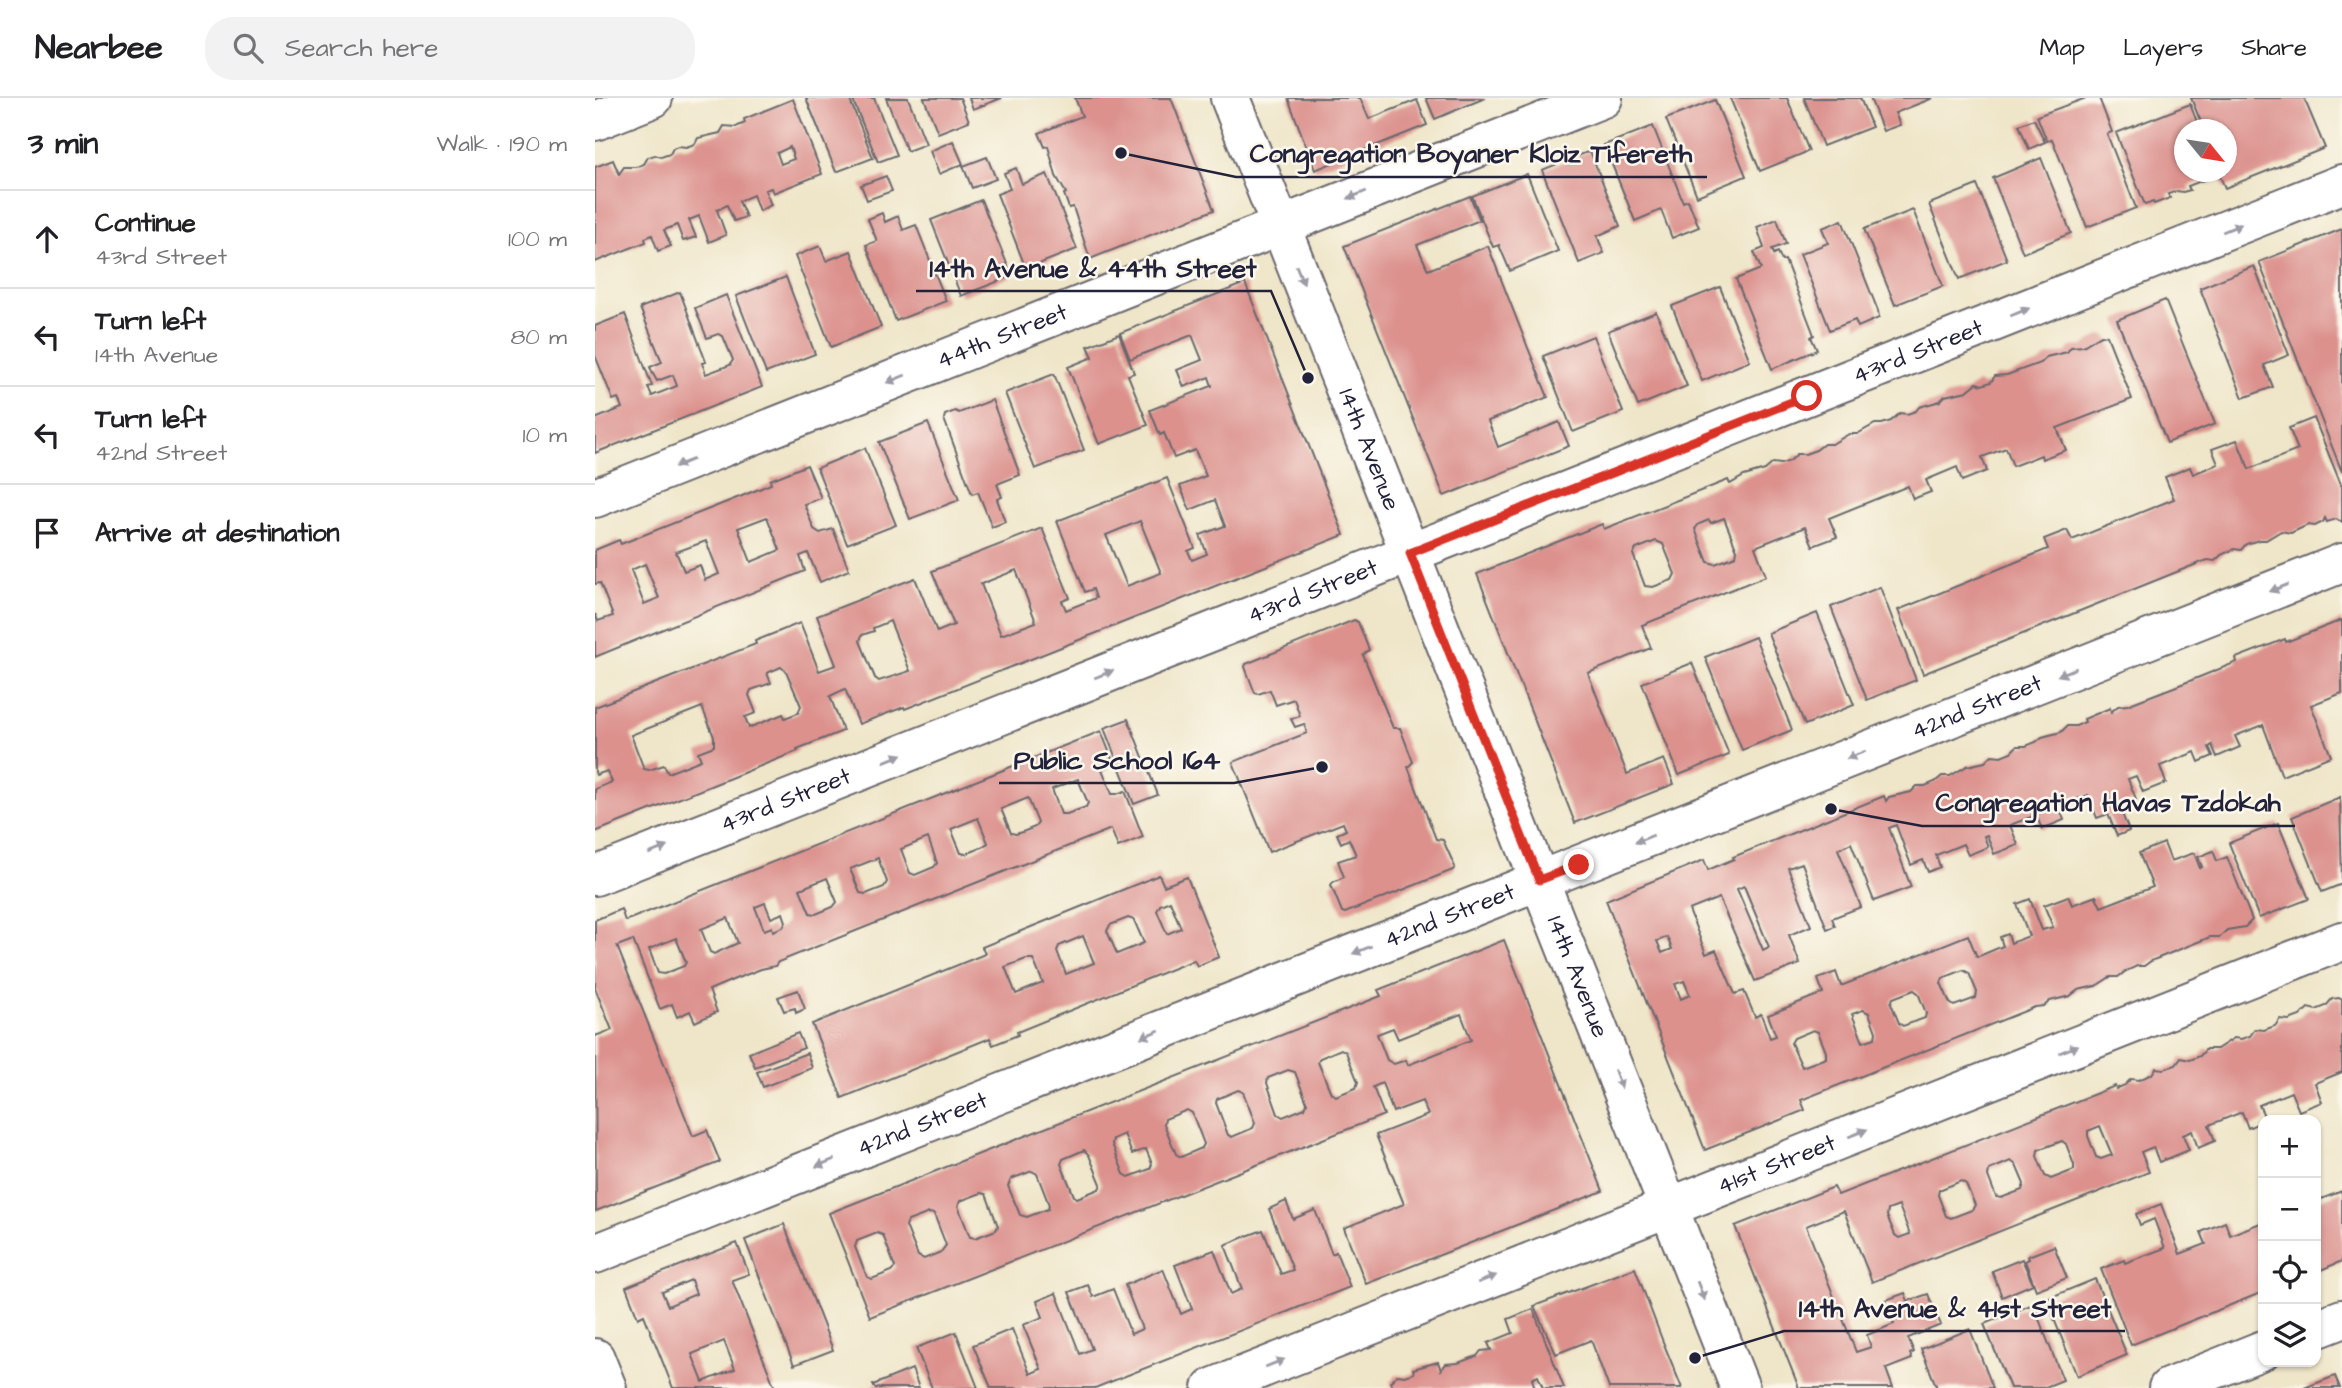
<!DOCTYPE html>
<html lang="en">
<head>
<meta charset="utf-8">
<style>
  body { margin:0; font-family:"Architects Daughter",sans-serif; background:#f2f2f2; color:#202124 }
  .controls { position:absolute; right:21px; bottom:21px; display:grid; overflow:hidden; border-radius:14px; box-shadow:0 2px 5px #0004 }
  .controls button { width:63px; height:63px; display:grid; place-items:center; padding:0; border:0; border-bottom:2px solid #e0e0e0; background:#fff; color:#202124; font:35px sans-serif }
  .compass { position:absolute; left:1579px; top:21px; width:63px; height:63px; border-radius:50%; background:#fff; box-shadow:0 2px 5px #0004; rotate:120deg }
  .stop { position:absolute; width:21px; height:21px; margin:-16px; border:5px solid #d93025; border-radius:50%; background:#fff }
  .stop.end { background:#d93025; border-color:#fff; box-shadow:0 2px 7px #0008 }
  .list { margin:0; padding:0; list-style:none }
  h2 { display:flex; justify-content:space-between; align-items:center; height:91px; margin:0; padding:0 28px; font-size:30px }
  h2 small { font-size:23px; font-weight:400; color:#757577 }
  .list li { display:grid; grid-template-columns:46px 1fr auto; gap:21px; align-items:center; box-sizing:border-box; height:98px; padding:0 28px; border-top:2px solid #e0e0e0 }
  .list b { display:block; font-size:26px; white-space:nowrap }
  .list p { margin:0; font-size:23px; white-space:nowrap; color:#757577 }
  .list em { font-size:23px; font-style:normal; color:#757577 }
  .icon { flex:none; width:38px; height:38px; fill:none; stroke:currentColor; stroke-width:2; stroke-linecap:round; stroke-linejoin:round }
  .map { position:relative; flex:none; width:1747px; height:1290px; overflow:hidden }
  header { display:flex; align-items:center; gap:42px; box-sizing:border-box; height:98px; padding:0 35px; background:#fff; border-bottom:2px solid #e0e0e0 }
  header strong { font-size:33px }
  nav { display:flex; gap:38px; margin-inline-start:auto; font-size:24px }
  .search { width:490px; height:63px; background:#f2f2f2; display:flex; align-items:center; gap:18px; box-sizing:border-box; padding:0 24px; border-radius:28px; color:#757577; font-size:26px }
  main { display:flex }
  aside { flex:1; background:#fff }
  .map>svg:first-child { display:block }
</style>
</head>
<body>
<header>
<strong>Nearbee</strong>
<div class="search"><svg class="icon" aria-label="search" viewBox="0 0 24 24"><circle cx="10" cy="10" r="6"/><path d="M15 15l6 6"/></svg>Search here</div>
<nav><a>Map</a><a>Layers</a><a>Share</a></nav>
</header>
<main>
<aside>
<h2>3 min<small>Walk · 190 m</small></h2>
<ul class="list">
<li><svg class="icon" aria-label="ahead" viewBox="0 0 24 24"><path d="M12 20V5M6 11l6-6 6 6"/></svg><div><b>Continue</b><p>43rd Street</p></div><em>100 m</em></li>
<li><svg class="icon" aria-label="left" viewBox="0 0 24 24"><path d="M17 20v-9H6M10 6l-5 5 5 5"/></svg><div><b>Turn left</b><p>14th Avenue</p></div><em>80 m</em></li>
<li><svg class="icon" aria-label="left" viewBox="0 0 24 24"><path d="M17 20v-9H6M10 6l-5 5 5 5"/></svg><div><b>Turn left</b><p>42nd Street</p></div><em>10 m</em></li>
<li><svg class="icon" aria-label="arrive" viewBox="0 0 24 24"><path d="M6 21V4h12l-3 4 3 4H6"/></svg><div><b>Arrive at destination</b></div></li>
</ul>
</aside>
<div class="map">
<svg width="1747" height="1290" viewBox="0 0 1747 1290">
  <rect width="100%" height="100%" fill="#fbf7ec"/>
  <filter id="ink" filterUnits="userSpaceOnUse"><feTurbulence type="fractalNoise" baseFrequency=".0143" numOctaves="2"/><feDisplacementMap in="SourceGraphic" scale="14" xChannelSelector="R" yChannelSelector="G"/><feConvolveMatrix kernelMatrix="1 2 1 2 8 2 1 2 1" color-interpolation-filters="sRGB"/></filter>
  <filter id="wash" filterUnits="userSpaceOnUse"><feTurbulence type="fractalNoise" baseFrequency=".00686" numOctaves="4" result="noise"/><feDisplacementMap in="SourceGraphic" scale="28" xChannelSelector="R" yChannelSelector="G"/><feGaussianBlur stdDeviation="1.57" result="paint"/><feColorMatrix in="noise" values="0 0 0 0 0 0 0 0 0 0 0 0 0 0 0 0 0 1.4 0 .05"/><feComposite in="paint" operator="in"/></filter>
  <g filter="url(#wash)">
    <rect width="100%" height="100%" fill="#efe6c9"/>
    <g id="blocks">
      <!-- building -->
      <g fill="#dc918d" fill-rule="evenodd">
        <path d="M 211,0 L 254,0 L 278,60 L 241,74 Z"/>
        <path d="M 257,0 L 279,0 L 302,57 L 283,64 Z"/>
        <path d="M 291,0 L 313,0 L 331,46 L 312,53 Z"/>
        <path d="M 329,0 L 365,0 L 374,23 L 343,35 Z"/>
        <path d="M 374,0 L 407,0 L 378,11 Z"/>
        <path d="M 480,0 L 576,0 L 619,112 L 495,161 L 478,109 L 474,110 L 469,96 L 471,95 L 461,78 L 453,48 L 450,49 L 444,35 L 487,18 Z"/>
        <path d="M 693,0 L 765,0 L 774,21 L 822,2 L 832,27 L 720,72 Z"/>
        <path d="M 831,0 L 890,0 L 840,21 Z"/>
        <path d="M 1135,0 L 1192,0 L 1214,53 L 1165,73 Z"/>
        <path d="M 1209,0 L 1265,0 L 1277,29 L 1228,48 Z"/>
        <path d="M 1275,0 L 1338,0 L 1300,15 L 1305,27 L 1288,33 Z"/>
        <path d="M 1491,0 L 1504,0 L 1517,34 L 1512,36 L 1541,110 L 1492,129 L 1457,41 L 1452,43 L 1442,18 Z"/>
        <path d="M 1596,0 L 1709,0 L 1730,50 L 1630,90 L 1623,74 L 1632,74 L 1632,32 L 1609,32 Z"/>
        <path d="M 198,1 L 227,76 L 178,95 L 176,90 L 170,92 L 176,107 L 164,113 L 158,97 L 144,103 L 151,119 L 139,123 L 132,107 L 122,112 L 131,137 L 114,144 L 104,118 L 94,122 L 101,139 L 88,143 L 82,127 L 69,132 L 76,148 L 63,153 L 57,137 L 50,140 L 51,144 L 0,164 L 0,69 L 18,62 L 24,76 L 29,69 L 41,69 L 49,66 L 53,59 L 60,57 L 66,59 L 75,56 L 78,50 L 83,48 L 91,49 L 100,46 L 103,40 L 125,35 L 129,28 L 141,29 L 150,25 L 149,21 ZM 195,49 L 199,61 L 186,66 L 182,55 Z"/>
        <path d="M 1120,2 L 1151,78 L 1102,98 L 1071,21 Z"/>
        <path d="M 1595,6 L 1605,32 L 1590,32 L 1590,74 L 1621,74 L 1622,77 L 1593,88 L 1595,92 L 1588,94 L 1582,93 L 1573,96 L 1575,100 L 1559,106 L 1558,104 L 1550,107 L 1521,35 Z"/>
        <path d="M 1439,21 L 1450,44 L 1434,51 L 1424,27 Z"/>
        <path d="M 1058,28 L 1088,104 L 1093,102 L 1104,129 L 1077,140 L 1066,112 L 1040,123 L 1009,47 Z"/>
        <path d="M 358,43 L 368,66 L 344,76 L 335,53 Z"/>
        <path d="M 995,53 L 1025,128 L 1002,138 L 1009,155 L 984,165 L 947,72 Z"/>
        <path d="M 392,59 L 401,81 L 377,90 L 368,68 Z"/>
        <path d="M 1446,60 L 1476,135 L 1428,155 L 1398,80 Z"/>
        <path d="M 421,70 L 427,86 L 452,76 L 482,151 L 431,171 L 402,96 L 415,91 L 409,75 Z"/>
        <path d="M 932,76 L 963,153 L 915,173 L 904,147 L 898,149 L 877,98 Z"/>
        <path d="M 291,78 L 297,93 L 272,102 L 266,87 Z"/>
        <path d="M 1382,87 L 1412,162 L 1364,181 L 1334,106 Z"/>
        <path d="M 875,98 L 885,122 L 822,147 L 833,172 L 893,148 L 933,250 L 953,299 L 893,323 L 903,349 L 964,324 L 974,348 L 849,398 L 749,148 Z"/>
        <path d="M 386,102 L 417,178 L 366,198 L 336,122 Z"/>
        <path d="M 1318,112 L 1348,188 L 1300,207 L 1269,131 Z"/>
        <path d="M 287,115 L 290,124 L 303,118 L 308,132 L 321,127 L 351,203 L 301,223 L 271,147 L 282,143 L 273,121 Z"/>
        <path d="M 1182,121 L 1191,146 L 1177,151 L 1179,156 L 1183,154 L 1187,163 L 1190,162 L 1219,237 L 1216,239 L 1222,252 L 1177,271 L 1141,181 L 1166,171 L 1159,154 L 1169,150 L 1162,129 Z"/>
        <path d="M 1247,122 L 1283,213 L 1284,220 L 1263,229 L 1260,222 L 1235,232 L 1205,156 L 1233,145 L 1227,130 Z"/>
        <path d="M 1747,131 L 1747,374 L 1664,164 Z"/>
        <path d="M 225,148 L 231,163 L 256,153 L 286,229 L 236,249 L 200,158 Z"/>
        <path d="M 1659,168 L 1694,257 L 1669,267 L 1678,289 L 1648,300 L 1605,190 Z"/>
        <path d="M 191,179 L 220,256 L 171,275 L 141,198 Z"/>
        <path d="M 650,185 L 749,437 L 310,611 L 309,609 L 264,626 L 250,591 L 235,598 L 248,633 L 202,651 L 203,653 L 0,734 L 0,691 L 17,684 L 12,673 L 1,677 L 0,674 L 0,609 L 161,546 L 160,543 L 205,525 L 224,573 L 241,567 L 222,518 L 320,480 L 342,534 L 359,527 L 337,473 L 447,430 L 475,500 L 467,503 L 471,512 L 501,500 L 498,491 L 490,494 L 462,423 L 572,380 L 600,450 L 593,453 L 597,462 L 612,456 L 605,437 L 630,428 L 620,402 L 595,412 L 585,388 L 611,378 L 600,352 L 579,360 L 569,335 L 565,337 L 555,312 L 617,288 L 614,279 L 589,289 L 582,272 L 607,262 L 597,237 L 535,261 L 525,235 ZM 545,423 L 566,475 L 532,488 L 511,437 ZM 421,472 L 441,524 L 406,537 L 386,486 ZM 295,523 L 315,573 L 284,583 L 280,580 L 265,543 L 267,537 L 279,533 L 278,530 ZM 186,569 L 191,573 L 206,608 L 203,615 L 190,620 L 188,616 L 154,630 L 150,619 L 161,615 L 154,597 L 156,592 L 176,585 L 172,575 ZM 107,609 L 119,639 L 119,648 L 103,654 L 106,662 L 73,675 L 69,667 L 54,672 L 49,671 L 36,637 Z"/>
        <path d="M 1125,189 L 1155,263 L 1107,283 L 1077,208 Z"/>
        <path d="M 85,194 L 111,264 L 107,265 L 111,276 L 135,267 L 138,262 L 128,238 L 123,236 L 112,240 L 100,210 L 131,197 L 167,289 L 0,355 L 0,321 L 27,310 L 23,300 L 18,302 L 0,257 L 0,228 L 30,216 L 57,288 L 53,289 L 57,298 L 82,288 L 78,277 L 62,283 L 58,276 L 55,269 L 67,264 L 45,210 Z"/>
        <path d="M 1570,202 L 1620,326 L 1572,345 L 1522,222 Z"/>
        <path d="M 1061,214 L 1092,288 L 1043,308 L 1013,233 Z"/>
        <path d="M 524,236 L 539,275 L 533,277 L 553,327 L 504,346 L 473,269 L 498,259 L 493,248 Z"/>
        <path d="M 1506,237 L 1512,238 L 1537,301 L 1462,330 L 1471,352 L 1447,361 L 1446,357 L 1418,368 L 1411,350 L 1387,359 L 1392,373 L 1367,383 L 1362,369 L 1331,382 L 1336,394 L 1318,401 L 1313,388 L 1234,420 L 1242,439 L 1218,448 L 1210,429 L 1160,449 L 1171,478 L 1047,527 L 1056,550 L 993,575 L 1032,676 L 1069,661 L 1079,686 L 980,725 L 882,476 L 1007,426 L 1009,431 L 1133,382 L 1135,386 L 1149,378 L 1170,372 L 1178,365 L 1186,366 L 1195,363 L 1202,356 L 1210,356 L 1221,352 L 1229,346 L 1237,346 L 1254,336 L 1262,336 L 1280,326 L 1287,326 L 1296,323 L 1305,315 L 1312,316 L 1321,313 L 1324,309 L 1345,303 L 1350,298 L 1372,293 L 1382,285 L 1387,287 L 1396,284 L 1400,278 L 1412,277 L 1445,265 L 1451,259 L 1472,254 L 1476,249 L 1488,248 ZM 1129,420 L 1142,452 L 1141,458 L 1120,466 L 1113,464 L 1100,431 L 1104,426 L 1114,422 L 1116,425 ZM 1061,443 L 1068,446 L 1080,476 L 1077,482 L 1058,489 L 1050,488 L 1038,456 L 1041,451 Z"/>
        <path d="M 998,238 L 1028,314 L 978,334 L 948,258 Z"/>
        <path d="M 459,276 L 489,352 L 440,371 L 410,295 Z"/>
        <path d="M 397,302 L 425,377 L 402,386 L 407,399 L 402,401 L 410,424 L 397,429 L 383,394 L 377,396 L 349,321 L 350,317 L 360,313 L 364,315 Z"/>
        <path d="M 1719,320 L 1747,389 L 1747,424 L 1741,421 L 1732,424 L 1730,420 L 1728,424 L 1720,428 L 1713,427 L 1696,435 L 1686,433 L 1671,442 L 1664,442 L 1651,446 L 1646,452 L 1639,451 L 1626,457 L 1620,463 L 1613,462 L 1604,465 L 1328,576 L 1303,512 L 1453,451 L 1449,441 L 1472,432 L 1477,442 L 1579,401 L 1570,379 L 1595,369 L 1598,376 L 1623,366 L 1617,351 L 1642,342 L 1654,371 L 1703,352 L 1694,330 Z"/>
        <path d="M 333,325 L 364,402 L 315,421 L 284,344 Z"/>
        <path d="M 270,350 L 301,427 L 252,446 L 222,370 Z"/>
        <path d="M 212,367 L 226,400 L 209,406 L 219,431 L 225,435 L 238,431 L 254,472 L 225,484 L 213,455 L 205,458 L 210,473 L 0,559 L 0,516 L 3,523 L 18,518 L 5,485 L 0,486 L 0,452 L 24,442 L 26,446 L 147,398 L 176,386 L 175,382 ZM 172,419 L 185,452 L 156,464 L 143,430 ZM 111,443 L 124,476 L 110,482 L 105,467 L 89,473 L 81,454 ZM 50,466 L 64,500 L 49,506 L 36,472 Z"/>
        <path d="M 1285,489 L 1321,582 L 1272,602 L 1236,509 Z"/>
        <path d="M 1222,515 L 1259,607 L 1210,627 L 1173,535 Z"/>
        <path d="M 759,522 L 763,524 L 774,552 L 768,557 L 798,630 L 805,630 L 818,664 L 813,669 L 841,741 L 848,742 L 860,769 L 858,772 L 750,815 L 747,814 L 736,787 L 738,784 L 749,779 L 743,763 L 761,757 L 754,741 L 746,745 L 742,736 L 751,732 L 748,725 L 674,754 L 638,664 L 712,635 L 709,626 L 700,629 L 696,621 L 705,618 L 699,601 L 681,607 L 675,592 L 663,596 L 660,595 L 650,569 L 651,566 Z"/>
        <path d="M 1747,522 L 1747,595 L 1716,607 L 1736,658 L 1687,678 L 1668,627 L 1640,638 L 1645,649 L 1622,659 L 1617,647 L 1614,649 L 1618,658 L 1604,664 L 1600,654 L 1565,668 L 1571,685 L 1548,694 L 1541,678 L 1533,681 L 1541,701 L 1524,708 L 1534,733 L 1522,738 L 1513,716 L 1502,720 L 1493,697 L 1464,708 L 1469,722 L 1447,731 L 1441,717 L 1415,727 L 1423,747 L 1399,756 L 1392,737 L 1389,738 L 1393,749 L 1373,757 L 1368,746 L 1341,757 L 1345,769 L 1333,774 L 1328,762 L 1316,767 L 1301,727 L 1294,730 L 1316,789 L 1279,803 L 1256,745 L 1243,751 L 1266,809 L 1237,820 L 1240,828 L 1232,831 L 1207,765 L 1193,770 L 1216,828 L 1194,837 L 1205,866 L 1160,883 L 1124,800 L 1094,812 L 1111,856 L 1121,852 L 1140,896 L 1149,893 L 1160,919 L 1166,916 L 1175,940 L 1181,938 L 1173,917 L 1228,895 L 1223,881 L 1241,874 L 1246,888 L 1373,837 L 1382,859 L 1408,848 L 1405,839 L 1413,836 L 1416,845 L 1434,838 L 1422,806 L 1435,801 L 1447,832 L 1458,829 L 1449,807 L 1473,798 L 1477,807 L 1501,798 L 1506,809 L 1558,789 L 1544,755 L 1569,745 L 1576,763 L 1599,755 L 1605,770 L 1607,769 L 1603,759 L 1618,753 L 1622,763 L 1632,759 L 1657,822 L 1650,829 L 1632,832 L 1625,839 L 1615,839 L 1556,863 L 1549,868 L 1542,868 L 1531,873 L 1523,879 L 1515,879 L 1501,888 L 1483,892 L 1475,898 L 1455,903 L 1449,908 L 1440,909 L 1206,1002 L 1210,1012 L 1110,1052 L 1011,802 L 1109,762 L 1113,772 L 1139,761 L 1138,759 L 1289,698 L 1291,703 L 1294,699 L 1316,694 L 1322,688 L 1330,688 L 1340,684 L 1347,678 L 1355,678 L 1372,668 L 1390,664 L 1397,657 L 1406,658 L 1416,654 L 1422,648 L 1431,648 L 1441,644 L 1447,639 L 1466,634 L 1472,628 L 1481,628 L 1490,624 L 1489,621 L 1515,610 L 1516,614 L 1523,608 L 1532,607 L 1592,584 L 1642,564 L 1641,560 L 1690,541 L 1691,544 ZM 1149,788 L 1174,849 L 1168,852 L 1142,791 ZM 1072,839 L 1077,851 L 1067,855 L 1062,843 ZM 1368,872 L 1374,875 L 1382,894 L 1381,900 L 1359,908 L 1355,905 L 1346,885 L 1348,880 ZM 1089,883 L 1095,897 L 1086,901 L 1080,886 ZM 1319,892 L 1323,895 L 1331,915 L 1330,920 L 1308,928 L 1304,925 L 1296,905 L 1298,900 ZM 1268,912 L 1274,915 L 1281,934 L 1280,940 L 1268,944 L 1257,916 ZM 1218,932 L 1223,934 L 1231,954 L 1231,960 L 1207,969 L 1196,945 L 1199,940 Z"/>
        <path d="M 1160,539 L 1197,632 L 1147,652 L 1110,559 Z"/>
        <path d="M 1097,565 L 1134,657 L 1084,677 L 1047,585 Z"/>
        <path d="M 533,621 L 563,697 L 539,706 L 509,630 Z"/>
        <path d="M 506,633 L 519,666 L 507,671 L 517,696 L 522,696 L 530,693 L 548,739 L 523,749 L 516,731 L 183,864 L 180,868 L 166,871 L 140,881 L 114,892 L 122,914 L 100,924 L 95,913 L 82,919 L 77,906 L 65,911 L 38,842 L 22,848 L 98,1038 L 112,1032 L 125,1064 L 1,1113 L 0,938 L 17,932 L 0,890 L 0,822 L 26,811 L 30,823 ZM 483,681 L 493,705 L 491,709 L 472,716 L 466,716 L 457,691 ZM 433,700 L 443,725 L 440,729 L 430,733 L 421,736 L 416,735 L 406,711 ZM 383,720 L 393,745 L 381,752 L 371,756 L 366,755 L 356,731 ZM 333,740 L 342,765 L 339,769 L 320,777 L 315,775 L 306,751 ZM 283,760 L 292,784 L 289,789 L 271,796 L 265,795 L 255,771 ZM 232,780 L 242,804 L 238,809 L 221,816 L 215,815 L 205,791 ZM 170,805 L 176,820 L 188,815 L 191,824 L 188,829 L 178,833 L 177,829 L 169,832 L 160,809 ZM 133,820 L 143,845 L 119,856 L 115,854 L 106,831 ZM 81,840 L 91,864 L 89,868 L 69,876 L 63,875 L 54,851 Z"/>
        <path d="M 1745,699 L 1747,786 L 1727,794 L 1697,719 Z"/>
        <path d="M 1683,725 L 1714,801 L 1664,820 L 1634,745 Z"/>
        <path d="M 564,777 L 569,788 L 592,779 L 624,859 L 602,868 L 599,862 L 422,934 L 423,937 L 398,947 L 395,940 L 247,1000 L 217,926 L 390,856 L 387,849 ZM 575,803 L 586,830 L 572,836 L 562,813 L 565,807 ZM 533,820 L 539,822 L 549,845 L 522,856 L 512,833 L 515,827 ZM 488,838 L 499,865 L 471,876 L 462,853 L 464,848 ZM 431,861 L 438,861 L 448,885 L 421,896 L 410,869 Z"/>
        <path d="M 909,842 L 1008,1093 L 771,1186 L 749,1130 L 809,1106 L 781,1037 L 833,1017 L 827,1003 L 798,1014 L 787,985 L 778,989 L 789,1017 L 275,1219 L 234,1115 L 786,898 L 783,892 ZM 866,916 L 876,942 L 813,967 L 811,962 L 799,966 L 792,962 L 782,936 L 798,930 L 803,941 ZM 746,951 L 751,954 L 763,984 L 761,990 L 741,998 L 736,995 L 723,964 L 725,960 ZM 693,972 L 700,974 L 712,1005 L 710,1010 L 688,1019 L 683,1016 L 672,985 L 673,980 ZM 643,992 L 648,994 L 660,1025 L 658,1030 L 637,1039 L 633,1037 L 621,1005 L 622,1001 ZM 592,1012 L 597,1015 L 609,1046 L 607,1050 L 586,1059 L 581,1056 L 569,1026 L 570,1021 ZM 529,1036 L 537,1056 L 551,1051 L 557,1066 L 555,1071 L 534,1079 L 529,1076 L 517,1046 L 518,1041 ZM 489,1052 L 494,1057 L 506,1086 L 504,1091 L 482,1100 L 479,1098 L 466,1066 L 468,1061 ZM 437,1073 L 442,1076 L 454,1107 L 453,1111 L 432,1119 L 425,1117 L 413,1088 L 416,1081 ZM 386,1095 L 391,1096 L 403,1128 L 401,1132 L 380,1140 L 375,1139 L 363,1108 L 365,1103 ZM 334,1115 L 339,1116 L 351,1147 L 346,1154 L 329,1161 L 323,1158 L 311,1128 L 313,1123 ZM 282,1135 L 288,1137 L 300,1169 L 297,1173 L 277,1181 L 272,1179 L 260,1149 L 262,1143 Z"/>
        <path d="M 203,892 L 210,911 L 201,915 L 200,910 L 189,913 L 183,899 Z"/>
        <path d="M 1744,900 L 1747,902 L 1747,974 L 1720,985 L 1727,1004 L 1704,1013 L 1696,994 L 1664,1007 L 1671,1022 L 1653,1030 L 1647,1014 L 1614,1027 L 1620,1043 L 1603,1050 L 1597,1033 L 1588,1037 L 1594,1052 L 1577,1059 L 1564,1064 L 1558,1049 L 1546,1054 L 1554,1074 L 1277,1184 L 1249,1113 L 1211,1128 L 1261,1254 L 1276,1249 L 1272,1237 L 1299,1226 L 1291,1202 L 1310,1195 L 1313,1203 L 1333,1196 L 1346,1227 L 1313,1240 L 1319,1254 L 1315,1256 L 1317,1261 L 1291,1271 L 1298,1290 L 1204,1290 L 1140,1128 L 1239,1089 L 1243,1097 L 1520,988 L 1521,991 L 1530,987 L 1536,981 L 1544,982 L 1557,976 L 1561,970 L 1569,971 L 1581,967 L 1586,960 L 1595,962 L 1605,958 L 1611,951 L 1622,951 L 1639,940 L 1646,941 L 1655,938 L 1660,931 L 1669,932 L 1680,928 L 1685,921 L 1694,922 L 1705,918 L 1713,910 L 1721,912 L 1731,908 L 1737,901 ZM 1505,1028 L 1517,1057 L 1506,1061 L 1501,1059 L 1493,1038 L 1493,1033 ZM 1467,1043 L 1471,1046 L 1479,1067 L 1479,1072 L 1456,1081 L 1450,1078 L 1442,1058 L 1443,1052 ZM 1416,1063 L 1421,1067 L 1429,1086 L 1427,1092 L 1406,1100 L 1401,1099 L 1393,1078 L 1394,1072 ZM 1366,1083 L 1371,1086 L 1380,1107 L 1377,1112 L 1356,1120 L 1351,1118 L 1343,1097 L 1344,1092 ZM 1304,1108 L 1315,1136 L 1304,1140 L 1300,1137 L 1292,1118 L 1293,1112 Z"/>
        <path d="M 203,935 L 209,950 L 160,969 L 154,955 Z"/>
        <path d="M 212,955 L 217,970 L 168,989 L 162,974 Z"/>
        <path d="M 1747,1093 L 1747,1163 L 1721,1174 L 1721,1103 Z"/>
        <path d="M 691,1103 L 698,1121 L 720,1112 L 737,1156 L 741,1154 L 755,1189 L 500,1290 L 396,1290 L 378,1247 L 417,1231 L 435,1276 L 446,1271 L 428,1227 L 448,1219 L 442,1203 L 461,1195 L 485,1256 L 497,1251 L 474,1194 L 493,1187 L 498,1199 L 518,1191 L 536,1236 L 547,1231 L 530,1187 L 568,1171 L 586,1216 L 597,1211 L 580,1167 L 619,1152 L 636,1196 L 647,1191 L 630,1147 L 649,1139 L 668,1132 L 686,1176 L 698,1172 L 674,1111 Z"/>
        <path d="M 1566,1106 L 1585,1156 L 1611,1146 L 1606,1134 L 1630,1124 L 1635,1137 L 1668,1124 L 1668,1194 L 1536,1247 L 1506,1171 L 1529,1162 L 1530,1165 L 1570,1150 L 1559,1121 L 1545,1127 L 1541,1116 Z"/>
        <path d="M 189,1126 L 238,1252 L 199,1267 L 150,1142 Z"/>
        <path d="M 142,1145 L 154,1176 L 137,1182 L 180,1290 L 78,1290 L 49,1217 L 43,1220 L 31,1189 ZM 96,1182 L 101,1196 L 73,1208 L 67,1194 ZM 129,1243 L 140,1271 L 108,1284 L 97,1256 Z"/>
        <path d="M 1459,1148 L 1472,1180 L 1441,1192 L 1430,1163 L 1434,1161 L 1433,1158 Z"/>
        <path d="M 1427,1161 L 1438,1186 L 1407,1199 L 1397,1173 Z"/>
        <path d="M 1040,1170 L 1068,1244 L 1087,1290 L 1014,1290 L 996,1242 L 961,1256 L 939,1208 Z"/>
        <path d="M 1500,1181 L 1532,1257 L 1482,1278 L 1451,1201 Z"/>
        <path d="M 1438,1206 L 1468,1282 L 1448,1290 L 1415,1290 L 1389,1226 Z"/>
        <path d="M 938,1211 L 969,1290 L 948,1290 L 943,1278 L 937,1281 L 940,1290 L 798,1290 L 795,1284 L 802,1277 L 810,1278 L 819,1275 L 818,1271 L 843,1264 L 846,1272 L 851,1266 L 863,1265 L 882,1258 L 886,1253 L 896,1252 L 893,1245 L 918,1235 L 913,1221 Z"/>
        <path d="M 1375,1231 L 1398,1290 L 1342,1290 L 1326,1251 Z"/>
        <path d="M 361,1234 L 383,1290 L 337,1290 L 321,1250 Z"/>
        <path d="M 317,1271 L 324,1290 L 280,1290 L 278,1287 Z"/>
        <path d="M 1740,1278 L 1745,1290 L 1709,1290 Z"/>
      </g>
    </g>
  </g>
  <g filter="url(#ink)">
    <use href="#blocks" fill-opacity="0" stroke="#6a676d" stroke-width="2"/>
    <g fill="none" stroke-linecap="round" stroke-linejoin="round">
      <defs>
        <g id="minor">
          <path d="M 0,23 L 58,0"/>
          <path id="s1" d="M 0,400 L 1008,0"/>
          <path id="s2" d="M 0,778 L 1747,86"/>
          <path id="s3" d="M 0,1156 L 1747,465"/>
          <path d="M 1721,1231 L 1747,1221"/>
          <path d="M 0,1260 L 12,1290"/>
          <path id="s4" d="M 617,1290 L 1747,843"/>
          <path d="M 1573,1290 L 1668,1252"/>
        </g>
        <g id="major">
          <path id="s5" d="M 635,0 L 1145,1290"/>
        </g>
      </defs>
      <!-- minor casing -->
      <use href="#minor" stroke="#6a676d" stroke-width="42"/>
      <!-- major casing -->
      <use href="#major" stroke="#6a676d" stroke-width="42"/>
      <!-- minor -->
      <use href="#minor" stroke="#fff" stroke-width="38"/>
      <!-- major -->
      <use href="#major" stroke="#fff" stroke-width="38"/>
    </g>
    <!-- one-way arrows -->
    <defs><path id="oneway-solid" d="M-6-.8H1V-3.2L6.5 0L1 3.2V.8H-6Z" transform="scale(1.75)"/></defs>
    <g fill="#9c9ca7">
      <use href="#oneway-solid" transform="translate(762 97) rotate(158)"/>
      <use href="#oneway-solid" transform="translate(1637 130) rotate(-22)"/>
      <use href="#oneway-solid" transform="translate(705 177) rotate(68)"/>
      <use href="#oneway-solid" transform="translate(1425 214) rotate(-22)"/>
      <use href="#oneway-solid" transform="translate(301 281) rotate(158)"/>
      <use href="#oneway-solid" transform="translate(89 365) rotate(158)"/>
      <use href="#oneway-solid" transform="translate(1684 490) rotate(158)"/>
      <use href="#oneway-solid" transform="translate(1472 574) rotate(158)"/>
      <use href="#oneway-solid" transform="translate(509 576) rotate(-22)"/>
      <use href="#oneway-solid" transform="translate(1261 657) rotate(158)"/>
      <use href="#oneway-solid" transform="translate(298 660) rotate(-22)"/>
      <use href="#oneway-solid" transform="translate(1049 741) rotate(158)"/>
      <use href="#oneway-solid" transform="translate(63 752) rotate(-22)"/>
      <use href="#oneway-solid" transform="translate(767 852) rotate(158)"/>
      <use href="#oneway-solid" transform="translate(555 936) rotate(158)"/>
      <use href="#oneway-solid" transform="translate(1474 951) rotate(-22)"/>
      <use href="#oneway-solid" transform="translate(1023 981) rotate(69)"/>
      <use href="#oneway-solid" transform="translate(1263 1035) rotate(-22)"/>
      <use href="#oneway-solid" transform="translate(230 1065) rotate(158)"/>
      <use href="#oneway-solid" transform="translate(892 1181) rotate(-22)"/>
      <use href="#oneway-solid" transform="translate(1106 1193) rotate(68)"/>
      <use href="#oneway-solid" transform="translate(680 1265) rotate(-22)"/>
    </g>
  </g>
  <g fill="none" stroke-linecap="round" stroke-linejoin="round" filter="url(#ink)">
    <!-- route -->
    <path stroke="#d93025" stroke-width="9" d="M 984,767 L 944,782 L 815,455 L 1212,298"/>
  </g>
  <g text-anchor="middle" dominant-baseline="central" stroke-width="5" stroke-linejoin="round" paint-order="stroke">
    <!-- street labels -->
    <g font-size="24" fill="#22223b" stroke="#fbf7ec">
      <text stroke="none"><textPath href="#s1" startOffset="438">44th Street</textPath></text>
      <text stroke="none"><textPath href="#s2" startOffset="1423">43rd Street</textPath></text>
      <text stroke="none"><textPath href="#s5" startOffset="378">14th Avenue</textPath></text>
      <text stroke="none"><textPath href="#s2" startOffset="772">43rd Street</textPath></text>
      <text stroke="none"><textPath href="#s3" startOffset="1486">42nd Street</textPath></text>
      <text stroke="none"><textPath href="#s2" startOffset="205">43rd Street</textPath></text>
      <text stroke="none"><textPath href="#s3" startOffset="919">42nd Street</textPath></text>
      <text stroke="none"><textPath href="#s5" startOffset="945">14th Avenue</textPath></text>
      <text stroke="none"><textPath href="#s3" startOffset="352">42nd Street</textPath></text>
      <text stroke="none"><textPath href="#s4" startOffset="607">41st Street</textPath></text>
    </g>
  </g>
  <!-- callouts -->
  <path fill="none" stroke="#22223b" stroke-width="2.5" d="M526 55L641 79H1112M713 280L676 193H321M727 669L639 685H404M1236 711L1327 728H1700M1100 1260L1189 1233H1530"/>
  <g fill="#22223b" stroke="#fbf7ec" stroke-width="2.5">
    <circle cx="526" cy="55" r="7"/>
    <circle cx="713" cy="280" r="7"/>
    <circle cx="727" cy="669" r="7"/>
    <circle cx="1236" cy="711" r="7"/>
    <circle cx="1100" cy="1260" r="7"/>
  </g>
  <g font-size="26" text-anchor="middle" font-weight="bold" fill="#22223b" stroke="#fbf7ec" stroke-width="5" stroke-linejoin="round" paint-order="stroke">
    <text x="876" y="64">Congregation Boyaner Kloiz Tifereth</text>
    <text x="498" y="179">14th Avenue &amp; 44th Street</text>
    <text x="522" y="671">Public School 164</text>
    <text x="1513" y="713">Congregation Havas Tzdokah</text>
    <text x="1360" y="1219">14th Avenue &amp; 41st Street</text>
  </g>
</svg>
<div class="controls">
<button>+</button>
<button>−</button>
<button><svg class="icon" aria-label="locate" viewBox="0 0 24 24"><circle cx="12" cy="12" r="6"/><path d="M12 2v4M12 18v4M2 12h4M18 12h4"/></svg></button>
<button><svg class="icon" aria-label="layers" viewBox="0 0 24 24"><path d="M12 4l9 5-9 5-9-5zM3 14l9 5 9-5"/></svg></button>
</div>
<svg class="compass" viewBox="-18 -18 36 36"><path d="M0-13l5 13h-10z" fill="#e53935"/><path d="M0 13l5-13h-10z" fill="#757577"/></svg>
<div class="stop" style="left:1212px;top:298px"></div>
<div class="stop end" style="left:984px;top:767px"></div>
</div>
</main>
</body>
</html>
